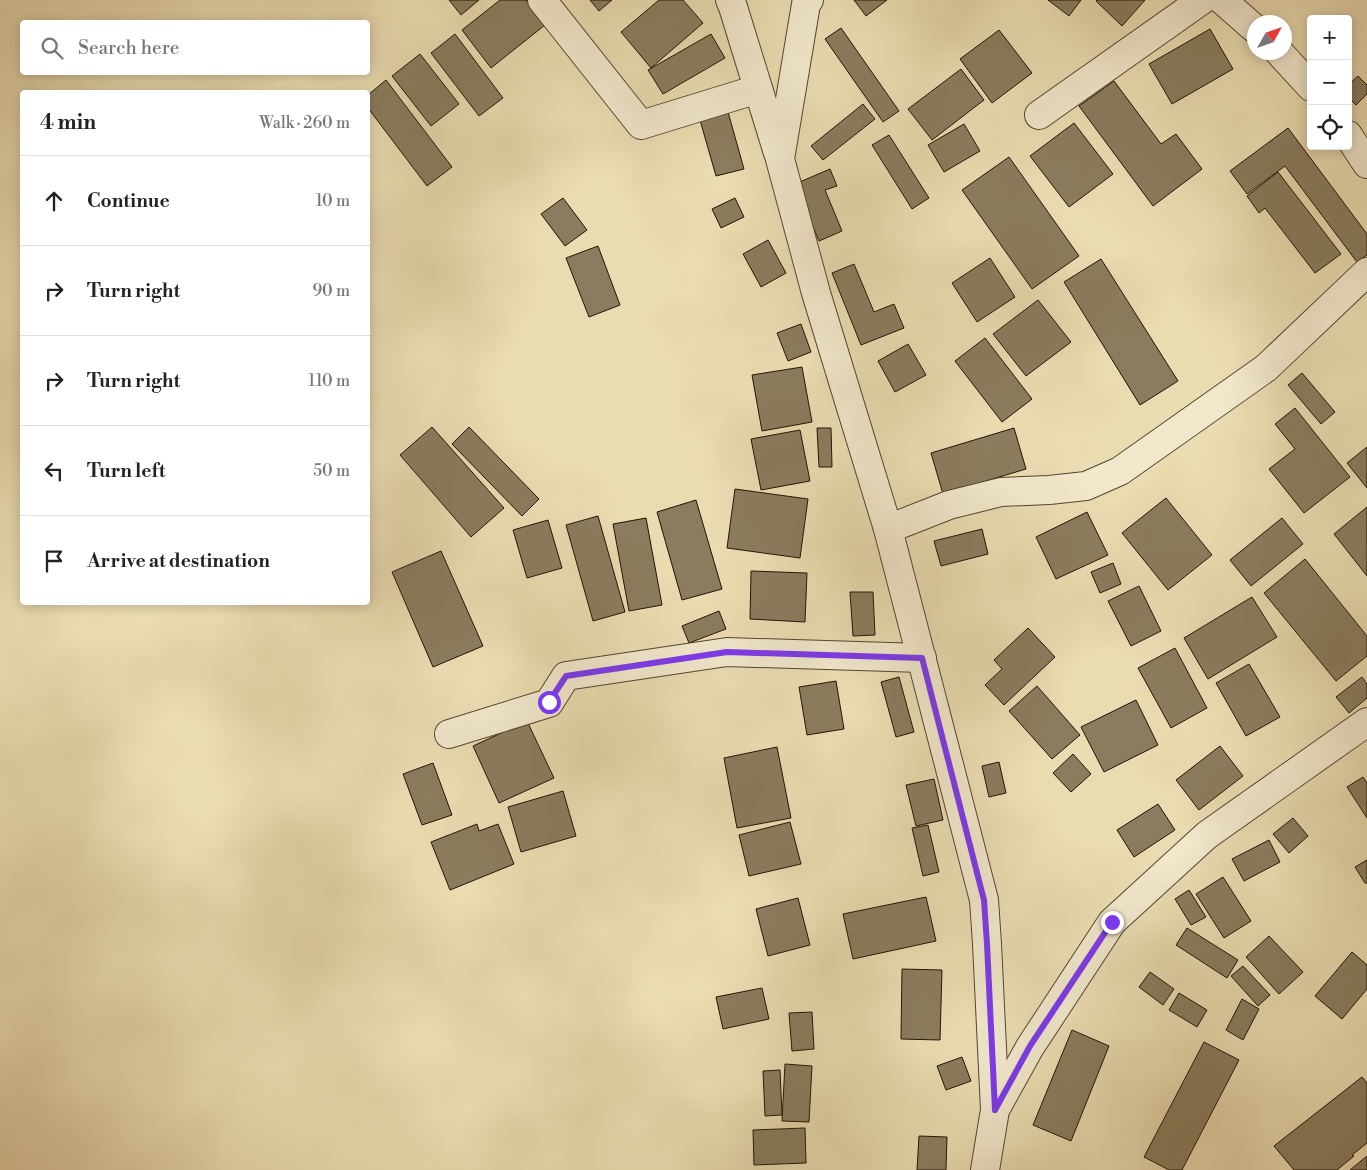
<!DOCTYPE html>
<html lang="en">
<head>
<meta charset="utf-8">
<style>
  body { margin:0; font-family:"Libre Bodoni",serif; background:#f6f6f6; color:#222 }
  .controls { position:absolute; right:15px; top:15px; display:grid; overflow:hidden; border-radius:5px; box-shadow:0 2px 12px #0003 }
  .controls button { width:45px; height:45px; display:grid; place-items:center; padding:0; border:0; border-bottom:1px solid #e0e0e0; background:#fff; color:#222; font:25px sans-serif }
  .compass { position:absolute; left:1247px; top:15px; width:45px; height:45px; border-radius:50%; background:#fff; box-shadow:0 2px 12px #0003; rotate:50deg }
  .stop { position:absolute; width:15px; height:15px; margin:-11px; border:4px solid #7c3aed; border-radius:50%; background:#fff }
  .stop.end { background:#7c3aed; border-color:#fff; box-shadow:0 1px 5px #0008 }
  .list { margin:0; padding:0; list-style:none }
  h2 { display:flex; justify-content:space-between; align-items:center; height:65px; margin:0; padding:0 20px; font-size:21px }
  h2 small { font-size:16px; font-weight:400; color:#767676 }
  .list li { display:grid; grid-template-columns:32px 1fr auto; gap:15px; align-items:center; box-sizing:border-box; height:90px; padding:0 20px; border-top:1px solid #e0e0e0 }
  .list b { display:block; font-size:19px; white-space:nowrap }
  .list em { font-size:16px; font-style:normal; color:#767676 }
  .icon { flex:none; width:28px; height:28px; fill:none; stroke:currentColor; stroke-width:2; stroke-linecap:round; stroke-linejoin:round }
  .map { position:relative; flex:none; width:1367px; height:1170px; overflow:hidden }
  .search { position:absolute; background:#fff; box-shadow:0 2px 12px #0003; left:20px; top:20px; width:350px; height:55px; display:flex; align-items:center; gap:12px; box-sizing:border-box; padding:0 18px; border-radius:5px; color:#767676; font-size:19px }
  .panel { position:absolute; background:#fff; box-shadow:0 2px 12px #0003; left:20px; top:90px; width:350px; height:515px; border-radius:5px }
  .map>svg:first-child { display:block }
</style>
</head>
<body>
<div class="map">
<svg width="1367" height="1170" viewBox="0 0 1367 1170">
  <rect width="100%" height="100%" fill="#eadcb1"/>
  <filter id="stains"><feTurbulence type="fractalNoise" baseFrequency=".004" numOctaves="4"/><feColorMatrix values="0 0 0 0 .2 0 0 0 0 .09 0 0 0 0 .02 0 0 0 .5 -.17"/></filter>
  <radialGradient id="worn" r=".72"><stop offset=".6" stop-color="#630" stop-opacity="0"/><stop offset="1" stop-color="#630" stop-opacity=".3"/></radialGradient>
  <!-- building -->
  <g fill="#8a7c5e" stroke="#221304">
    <path d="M 449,0 L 479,0 L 461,15 Z"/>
    <path d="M 500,0 L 526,0 L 545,25 L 491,68 L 462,30 Z"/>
    <path d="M 590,0 L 612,0 L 599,11 Z"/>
    <path d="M 659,0 L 683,0 L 703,23 L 651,68 L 621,32 Z"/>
    <path d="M 854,0 L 887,0 L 866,16 Z"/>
    <path d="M 1048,0 L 1081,0 L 1069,16 Z"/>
    <path d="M 1097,0 L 1145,0 L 1122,26 L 1096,1 Z"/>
    <path d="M 841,28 L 899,111 L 883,122 L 825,39 Z"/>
    <path d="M 1210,29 L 1233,69 L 1172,104 L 1149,64 Z"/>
    <path d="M 999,30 L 1032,73 L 992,103 L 960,59 Z"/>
    <path d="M 455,34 L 503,98 L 479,116 L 431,53 Z"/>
    <path d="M 711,34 L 725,58 L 663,94 L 648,70 Z"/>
    <path d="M 420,54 L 459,104 L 431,126 L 392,76 Z"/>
    <path d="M 961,69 L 984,100 L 932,140 L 908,109 Z"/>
    <path d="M 1358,76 L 1367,85 L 1367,94 L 1356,105 L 1348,97 L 1348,85 Z"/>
    <path d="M 386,80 L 452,167 L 427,186 L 368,108 L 368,95 Z"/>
    <path d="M 1114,81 L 1161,144 L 1176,134 L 1202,169 L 1153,206 L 1079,106 Z"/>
    <path d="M 863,104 L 875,119 L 823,160 L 811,146 Z"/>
    <path d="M 728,112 L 744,169 L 716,176 L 700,120 Z"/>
    <path d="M 1074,123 L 1113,174 L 1069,207 L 1030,156 Z"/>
    <path d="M 964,124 L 980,151 L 944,172 L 928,145 Z"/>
    <path d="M 1288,128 L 1367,234 L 1367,255 L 1357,262 L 1285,166 L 1247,194 L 1230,171 Z"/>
    <path d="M 889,135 L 929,198 L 912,209 L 872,145 Z"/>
    <path d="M 1009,157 L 1079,256 L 1032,289 L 962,190 Z"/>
    <path d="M 830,169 L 837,186 L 825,190 L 842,231 L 819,241 L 795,184 Z"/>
    <path d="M 1278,172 L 1341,254 L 1315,273 L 1265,208 L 1259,213 L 1247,196 Z"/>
    <path d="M 563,198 L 587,230 L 565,246 L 541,214 Z"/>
    <path d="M 735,198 L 744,217 L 721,228 L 712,209 Z"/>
    <path d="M 768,240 L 786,273 L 761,287 L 743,254 Z"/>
    <path d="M 598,246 L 620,305 L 589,317 L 566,258 Z"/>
    <path d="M 990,258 L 1015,297 L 977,322 L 952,283 Z"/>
    <path d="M 1101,259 L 1178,381 L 1140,405 L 1064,282 Z"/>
    <path d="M 854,264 L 874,312 L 894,304 L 904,328 L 861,345 L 832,273 Z"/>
    <path d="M 1038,300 L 1071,342 L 1026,376 L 993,334 Z"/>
    <path d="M 801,324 L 811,352 L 788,361 L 777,333 Z"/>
    <path d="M 985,338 L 1032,399 L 1002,422 L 955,361 Z"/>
    <path d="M 908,344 L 926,375 L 895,392 L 878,361 Z"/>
    <path d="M 802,367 L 812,422 L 762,431 L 752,375 Z"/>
    <path d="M 1302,373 L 1335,412 L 1321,424 L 1288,385 Z"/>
    <path d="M 1295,408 L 1350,477 L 1304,513 L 1269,469 L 1295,449 L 1275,424 Z"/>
    <path d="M 432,427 L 504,508 L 471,537 L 400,455 Z"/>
    <path d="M 469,427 L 539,499 L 522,516 L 452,444 Z"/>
    <path d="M 817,428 L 831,428 L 832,467 L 819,467 Z"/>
    <path d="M 1014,428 L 1026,469 L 943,494 L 931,453 Z"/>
    <path d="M 800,430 L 810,481 L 761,490 L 751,439 Z"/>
    <path d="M 1367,447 L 1367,488 L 1347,463 Z"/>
    <path d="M 735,489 L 808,499 L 800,558 L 727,548 Z"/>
    <path d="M 1166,498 L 1212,555 L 1168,590 L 1122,533 Z"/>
    <path d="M 696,500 L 722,589 L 682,600 L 657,512 Z"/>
    <path d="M 1367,507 L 1367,576 L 1334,534 Z"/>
    <path d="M 1087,512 L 1108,555 L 1056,579 L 1036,537 Z"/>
    <path d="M 598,516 L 625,612 L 593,621 L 566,525 Z"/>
    <path d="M 646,518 L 662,605 L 629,611 L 613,524 Z"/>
    <path d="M 1282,518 L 1303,544 L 1251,586 L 1230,560 Z"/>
    <path d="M 548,520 L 562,568 L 527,578 L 513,530 Z"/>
    <path d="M 982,529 L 988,554 L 941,566 L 934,541 Z"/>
    <path d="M 441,551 L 483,646 L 433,667 L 392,572 Z"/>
    <path d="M 1305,559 L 1367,636 L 1367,656 L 1336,681 L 1264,593 Z"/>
    <path d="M 1113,563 L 1121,584 L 1100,593 L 1091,572 Z"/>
    <path d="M 751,571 L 807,573 L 805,622 L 750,619 Z"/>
    <path d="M 1139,586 L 1161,631 L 1131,646 L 1108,601 Z"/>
    <path d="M 850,592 L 873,592 L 875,635 L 853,636 Z"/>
    <path d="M 1252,597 L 1277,637 L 1208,679 L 1184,638 Z"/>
    <path d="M 719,611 L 726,629 L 689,643 L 682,626 Z"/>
    <path d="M 1028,628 L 1055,657 L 1004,705 L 985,685 L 1002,669 L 994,660 Z"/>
    <path d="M 1175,648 L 1207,708 L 1171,728 L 1138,668 Z"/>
    <path d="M 1249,664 L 1280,717 L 1246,736 L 1216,683 Z"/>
    <path d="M 899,677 L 914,732 L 896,737 L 881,682 Z"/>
    <path d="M 1362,677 L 1367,684 L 1367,698 L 1349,713 L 1336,697 Z"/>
    <path d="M 836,681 L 844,729 L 807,735 L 799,687 Z"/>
    <path d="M 1037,686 L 1080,735 L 1052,759 L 1009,711 Z"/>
    <path d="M 1136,700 L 1158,745 L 1104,772 L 1081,727 Z"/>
    <path d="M 527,721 L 554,778 L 499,803 L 473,746 Z"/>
    <path d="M 1220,746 L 1243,776 L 1199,810 L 1176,780 Z"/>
    <path d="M 777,747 L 791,818 L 737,828 L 724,758 Z"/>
    <path d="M 1073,754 L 1091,774 L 1071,792 L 1053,773 Z"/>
    <path d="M 999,762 L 1006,793 L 989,797 L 982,766 Z"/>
    <path d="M 433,763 L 452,815 L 422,825 L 403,774 Z"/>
    <path d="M 1363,777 L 1367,783 L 1367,818 L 1347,787 Z"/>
    <path d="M 934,779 L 943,820 L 916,826 L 906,785 Z"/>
    <path d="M 563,791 L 576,836 L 521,852 L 508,807 Z"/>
    <path d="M 1158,804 L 1175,830 L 1134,857 L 1117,830 Z"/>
    <path d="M 1293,818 L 1308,836 L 1289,853 L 1273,834 Z"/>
    <path d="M 790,822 L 801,864 L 749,876 L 739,835 Z"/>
    <path d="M 477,824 L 479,831 L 498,824 L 514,864 L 450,890 L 431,842 Z"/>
    <path d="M 928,825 L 939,872 L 923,876 L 912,828 Z"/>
    <path d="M 1269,840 L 1280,862 L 1244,881 L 1232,859 Z"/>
    <path d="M 1367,860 L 1367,883 L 1365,883 L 1355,867 Z"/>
    <path d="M 1223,877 L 1251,921 L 1224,938 L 1196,894 Z"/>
    <path d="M 1189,890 L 1206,917 L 1191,925 L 1175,899 Z"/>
    <path d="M 926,897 L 936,941 L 853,959 L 843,914 Z"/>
    <path d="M 798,898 L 810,945 L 768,956 L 756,909 Z"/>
    <path d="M 1187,928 L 1238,960 L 1227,978 L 1176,945 Z"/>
    <path d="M 1269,936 L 1303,972 L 1279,994 L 1246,957 Z"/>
    <path d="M 1352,952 L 1367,965 L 1367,989 L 1342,1019 L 1315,996 Z"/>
    <path d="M 1243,966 L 1270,995 L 1258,1006 L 1231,976 Z"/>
    <path d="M 902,969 L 942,970 L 940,1040 L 901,1039 Z"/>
    <path d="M 1150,972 L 1174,989 L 1163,1005 L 1139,987 Z"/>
    <path d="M 762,988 L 769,1019 L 723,1029 L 716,997 Z"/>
    <path d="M 1179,993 L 1207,1010 L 1197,1027 L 1169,1010 Z"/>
    <path d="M 1242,999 L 1259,1009 L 1243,1040 L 1226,1030 Z"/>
    <path d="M 812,1012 L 814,1049 L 792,1051 L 789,1013 Z"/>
    <path d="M 1072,1030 L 1109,1046 L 1071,1141 L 1033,1125 Z"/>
    <path d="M 1204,1042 L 1239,1060 L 1182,1170 L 1169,1170 L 1144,1157 Z"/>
    <path d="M 962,1057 L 971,1081 L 946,1090 L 937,1066 Z"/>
    <path d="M 785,1064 L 812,1066 L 809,1122 L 782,1121 Z"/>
    <path d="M 780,1070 L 782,1115 L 765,1116 L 763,1071 Z"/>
    <path d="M 1362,1077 L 1367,1083 L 1367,1143 L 1352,1155 L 1354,1156 L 1337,1170 L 1294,1170 L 1274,1146 Z"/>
    <path d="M 805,1128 L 806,1163 L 754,1165 L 753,1130 Z"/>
    <path d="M 919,1136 L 947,1137 L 946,1170 L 917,1170 Z"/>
    <path d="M 1367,1156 L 1367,1170 L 1350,1170 Z"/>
  </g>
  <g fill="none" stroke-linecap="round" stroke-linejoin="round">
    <defs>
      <g id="minor">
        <path d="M 542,0 L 641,125 L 758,89"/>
        <path d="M 730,0 L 733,7 L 778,153"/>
        <path d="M 809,0 L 806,4 L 780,159 L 816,293 L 888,529 L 984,900 L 987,944 L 995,1110"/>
        <path d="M 1222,0 L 1254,28"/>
        <path d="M 1279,52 L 1311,87"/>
        <path d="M 1039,115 L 1202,0"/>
        <path d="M 1348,135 L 1367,164"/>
        <path d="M 888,529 L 949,505 L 1001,492 L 1049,490 L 1086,486 L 1120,471 L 1266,368 L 1367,272"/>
        <path d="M 449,734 L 549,703 L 566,676 L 727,652 L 922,658"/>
      </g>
      <path id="tertiary" d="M 985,1170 L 995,1110 L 1030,1047 L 1112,922 L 1207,835 L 1367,722"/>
    </defs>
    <!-- minor casing -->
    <use href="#minor" stroke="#54452f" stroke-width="30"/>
    <!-- tertiary casing -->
    <use href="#tertiary" stroke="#54452f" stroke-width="30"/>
    <!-- minor -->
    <use href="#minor" stroke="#f1e8cc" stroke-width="28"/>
    <!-- tertiary -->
    <use href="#tertiary" stroke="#f1e8cc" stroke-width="28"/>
  </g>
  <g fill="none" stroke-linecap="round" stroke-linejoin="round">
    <!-- route -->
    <path stroke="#7c3aed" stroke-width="6" d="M 549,702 L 566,676 L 727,652 L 922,658 L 984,900 L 987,944 L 995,1110 L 1030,1046 L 1112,922"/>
  </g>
  <rect width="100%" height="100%" filter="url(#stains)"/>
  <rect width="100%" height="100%" fill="url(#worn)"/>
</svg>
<div class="controls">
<button>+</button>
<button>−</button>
<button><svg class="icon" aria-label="locate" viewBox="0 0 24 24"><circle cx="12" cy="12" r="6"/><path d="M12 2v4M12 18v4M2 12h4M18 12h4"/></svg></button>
</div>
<svg class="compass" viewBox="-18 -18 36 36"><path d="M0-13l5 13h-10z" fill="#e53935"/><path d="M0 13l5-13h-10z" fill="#767676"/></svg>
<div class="stop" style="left:549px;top:702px"></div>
<div class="stop end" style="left:1112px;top:922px"></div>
<div class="search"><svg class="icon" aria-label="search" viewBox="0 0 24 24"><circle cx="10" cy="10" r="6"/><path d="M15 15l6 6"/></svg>Search here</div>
<section class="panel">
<h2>4 min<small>Walk · 260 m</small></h2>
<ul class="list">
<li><svg class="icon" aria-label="ahead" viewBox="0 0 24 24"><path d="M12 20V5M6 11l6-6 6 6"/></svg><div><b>Continue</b></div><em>10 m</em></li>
<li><svg class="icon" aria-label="right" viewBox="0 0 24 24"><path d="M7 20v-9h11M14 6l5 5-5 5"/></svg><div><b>Turn right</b></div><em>90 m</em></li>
<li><svg class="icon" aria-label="right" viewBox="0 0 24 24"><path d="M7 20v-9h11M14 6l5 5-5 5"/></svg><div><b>Turn right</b></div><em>110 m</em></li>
<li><svg class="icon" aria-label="left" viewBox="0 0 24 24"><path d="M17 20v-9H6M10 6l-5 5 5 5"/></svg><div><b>Turn left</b></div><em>50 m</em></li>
<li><svg class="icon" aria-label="arrive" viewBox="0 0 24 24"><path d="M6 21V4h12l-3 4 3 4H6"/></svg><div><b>Arrive at destination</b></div></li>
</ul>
</section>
</div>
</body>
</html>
